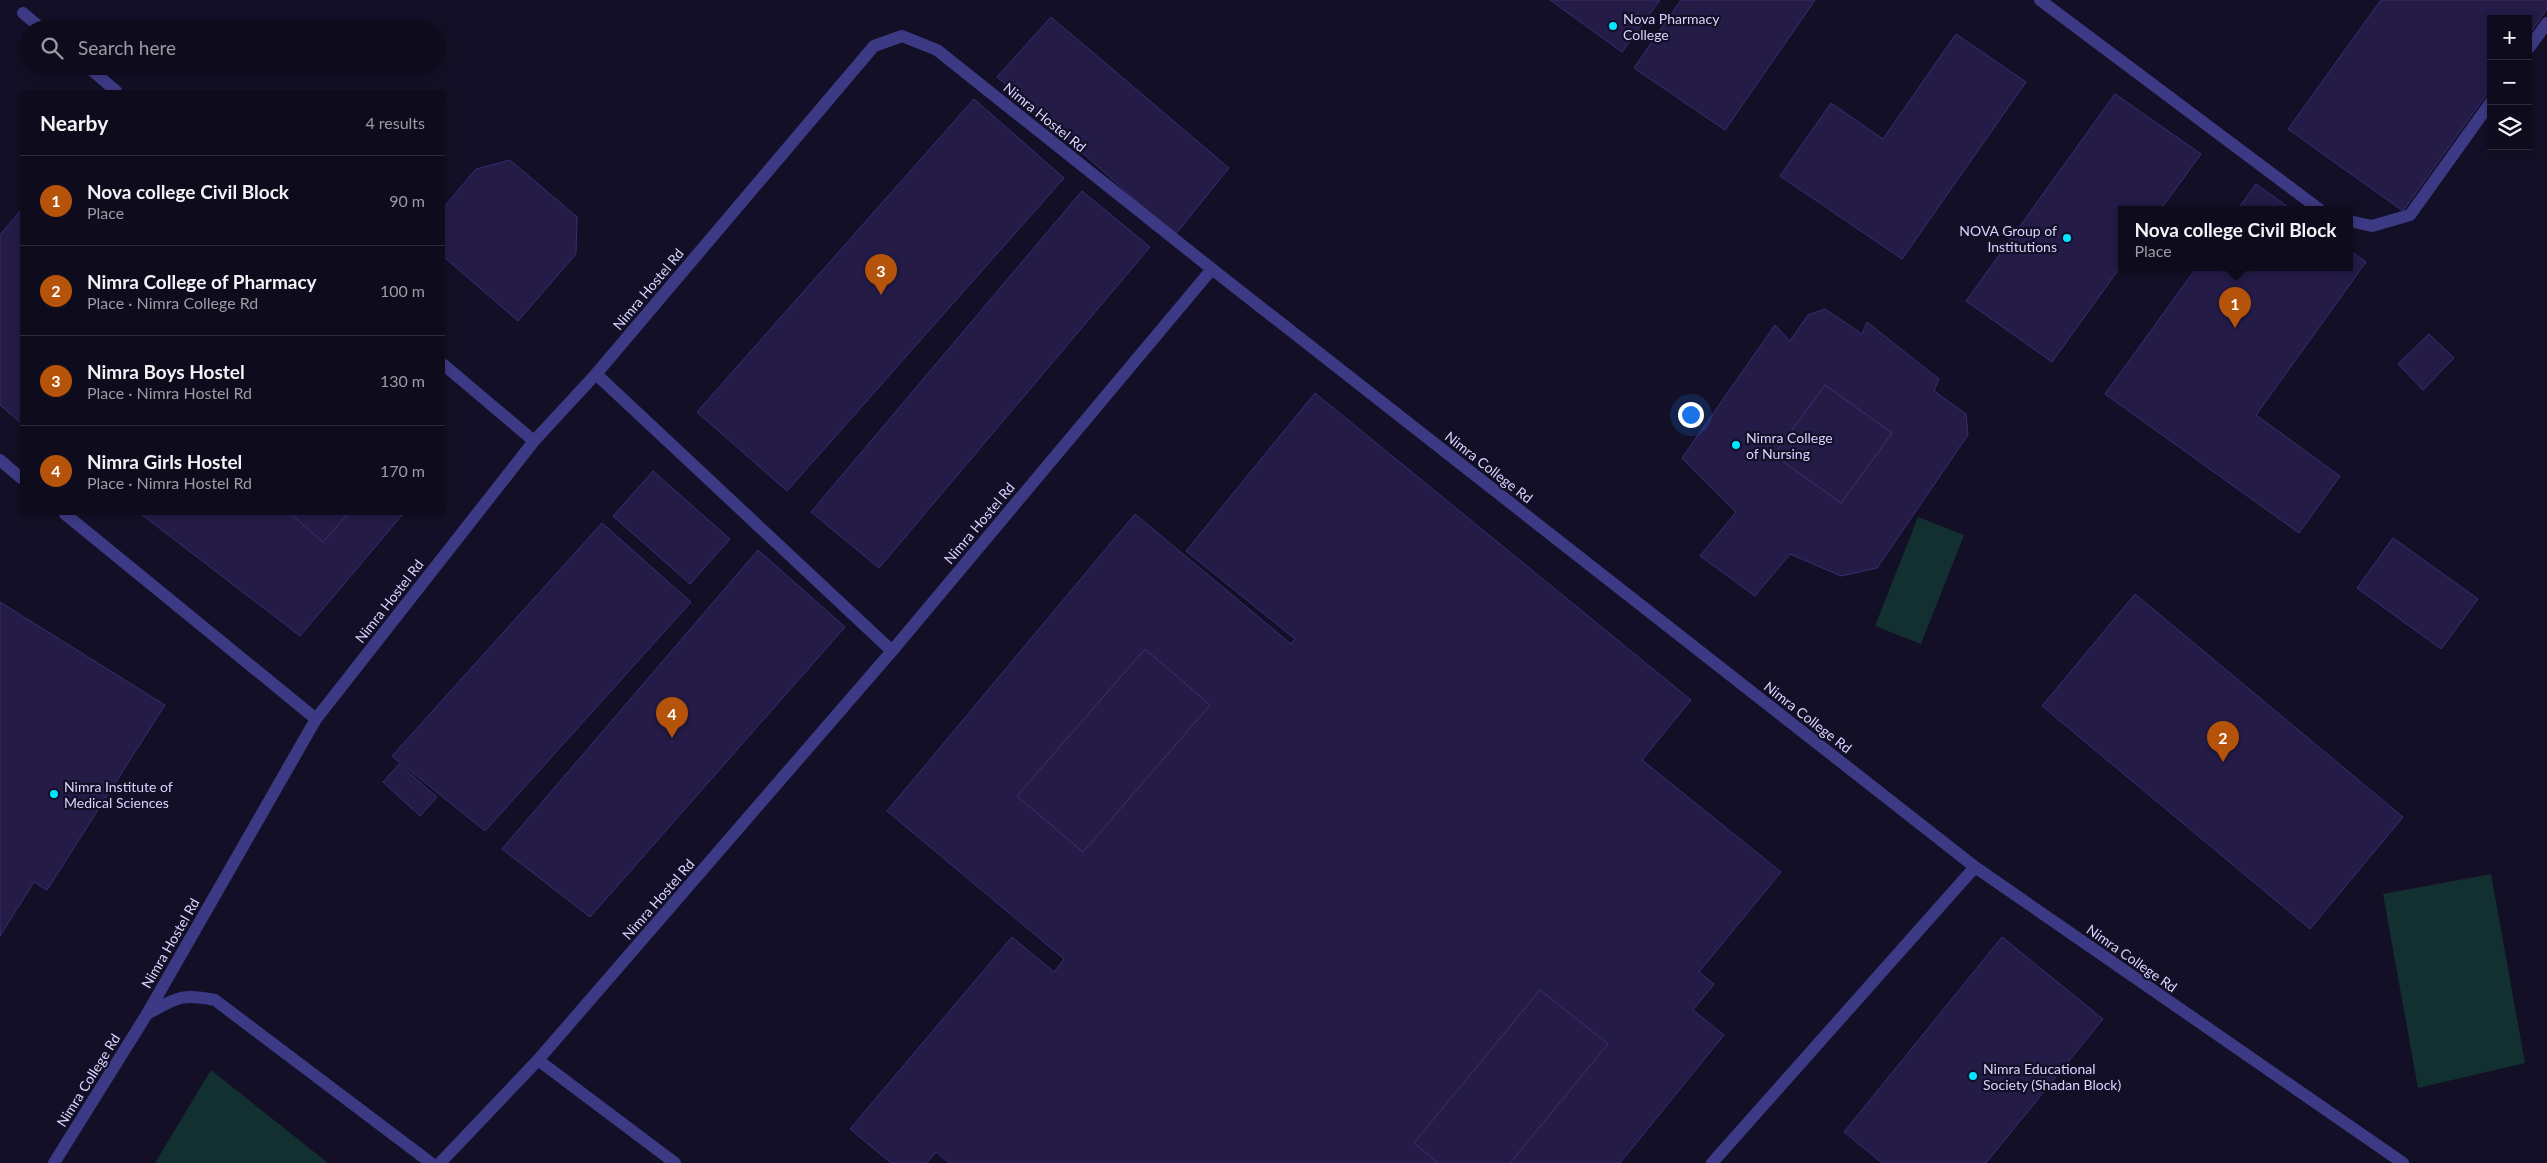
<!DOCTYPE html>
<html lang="en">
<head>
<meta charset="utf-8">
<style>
  body { margin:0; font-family:Lato,sans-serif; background:#1c1929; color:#f1f3f6 }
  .controls { position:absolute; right:15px; top:15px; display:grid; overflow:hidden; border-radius:0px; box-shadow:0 2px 8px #0003 }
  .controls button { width:45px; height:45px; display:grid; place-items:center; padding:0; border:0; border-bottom:1px solid #2e2b3b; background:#0e0b1c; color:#f1f3f6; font:25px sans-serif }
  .you { position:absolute; left:1690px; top:414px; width:18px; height:18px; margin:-12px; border:4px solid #fff; border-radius:50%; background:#1a73e8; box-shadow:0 0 0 8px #1a73e833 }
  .badge { display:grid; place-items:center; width:32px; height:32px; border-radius:50%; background:#b45309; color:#fff; font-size:16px; font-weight:700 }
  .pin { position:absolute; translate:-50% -41px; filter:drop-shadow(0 1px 2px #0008) }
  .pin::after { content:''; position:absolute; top:26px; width:18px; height:15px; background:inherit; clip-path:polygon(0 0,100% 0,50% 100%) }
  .popup { position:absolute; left:2118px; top:206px; width:235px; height:65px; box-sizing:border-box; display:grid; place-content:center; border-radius:0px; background:#0e0b1c; filter:drop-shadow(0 1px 4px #0005); font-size:16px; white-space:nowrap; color:#9b9ba3 }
  .popup b { font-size:19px; color:#f1f3f6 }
  .popup::after { content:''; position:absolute; left:50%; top:100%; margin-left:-10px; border:10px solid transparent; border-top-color:#0e0b1c }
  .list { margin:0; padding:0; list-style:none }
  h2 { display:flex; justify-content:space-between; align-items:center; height:65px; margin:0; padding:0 20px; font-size:21px }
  h2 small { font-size:16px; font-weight:400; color:#9b9ba3 }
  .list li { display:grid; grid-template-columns:32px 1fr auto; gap:15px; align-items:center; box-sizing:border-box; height:90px; padding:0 20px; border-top:1px solid #2e2b3b }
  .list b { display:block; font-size:19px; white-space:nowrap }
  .list p { margin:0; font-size:16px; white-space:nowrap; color:#9b9ba3 }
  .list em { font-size:16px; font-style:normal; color:#9b9ba3 }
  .icon { flex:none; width:28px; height:28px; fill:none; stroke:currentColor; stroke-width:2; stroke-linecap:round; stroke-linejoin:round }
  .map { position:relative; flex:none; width:2547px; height:1163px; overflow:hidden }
  .search { position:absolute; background:#0e0b1c; box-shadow:0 2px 8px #0003; left:20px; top:20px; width:425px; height:55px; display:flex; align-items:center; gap:12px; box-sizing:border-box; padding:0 18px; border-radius:28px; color:#9b9ba3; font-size:19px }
  .panel { position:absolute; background:#0e0b1c; box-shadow:0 2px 8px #0003; left:20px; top:90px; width:425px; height:425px; border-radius:0px }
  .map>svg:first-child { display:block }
</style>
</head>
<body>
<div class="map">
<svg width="2547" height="1163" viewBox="0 0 2547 1163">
  <rect width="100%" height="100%" fill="#130f26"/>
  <!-- green -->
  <g fill="#12302f">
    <path d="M 1918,517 L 1964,535 L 1921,644 L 1875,626 Z"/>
    <path d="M 2491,874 L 2525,1063 L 2418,1088 L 2383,894 Z"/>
    <path d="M 211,1070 L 328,1163 L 155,1163 Z"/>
  </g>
  <!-- building -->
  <g fill="#241b47" stroke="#3b2d73" fill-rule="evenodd">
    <path d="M 1550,0 L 1660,0 L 1622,52 Z"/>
    <path d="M 1681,0 L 1815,0 L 1725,130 L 1634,68 Z"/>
    <path d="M 2381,0 L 2547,0 L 2547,9 L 2528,36 L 2528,19 L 2491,19 L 2491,88 L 2403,211 L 2288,129 Z"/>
    <path d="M 1051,17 L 1229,168 L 1175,235 L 997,77 Z"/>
    <path d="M 1956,34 L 2026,82 L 1902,259 L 1780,176 L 1831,103 L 1883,139 Z"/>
    <path d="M 2115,94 L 2201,154 L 2161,209 L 2121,209 L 2121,266 L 2052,362 L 1966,301 Z"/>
    <path d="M 974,99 L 1064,178 L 787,491 L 697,412 Z"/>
    <path d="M 510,160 L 577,217 L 576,254 L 518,321 L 444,257 L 444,207 L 476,169 Z"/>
    <path d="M 2256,184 L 2291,209 L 2238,209 Z"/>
    <path d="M 1082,191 L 1150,247 L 879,568 L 811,512 Z"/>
    <path d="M 21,210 L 21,423 L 0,405 L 0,235 Z"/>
    <path d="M 2349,250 L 2366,262 L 2256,415 L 2340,476 L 2299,533 L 2105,394 L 2197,267 L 2349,267 Z"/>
    <path d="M 1825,309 L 1862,334 L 1867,322 L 1939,379 L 1934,391 L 1966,414 L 1968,435 L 1877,568 L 1841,576 L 1790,554 L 1755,596 L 1700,556 L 1736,512 L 1682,458 L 1775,325 L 1790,341 L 1808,315 ZM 1825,385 L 1892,433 L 1841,503 L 1774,455 Z"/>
    <path d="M 2429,334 L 2454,358 L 2423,390 L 2398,364 Z"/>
    <path d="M 1825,385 L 1892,433 L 1841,503 L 1774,455 Z"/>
    <path d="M 1315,393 L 1691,700 L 1642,760 L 1781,872 L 1699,972 L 1714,984 L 1693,1010 L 1724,1035 L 1620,1163 L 1510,1163 L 1608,1044 L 1540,990 L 1414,1143 L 1438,1163 L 949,1163 L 936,1152 L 927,1163 L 891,1163 L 850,1129 L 1012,937 L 1054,972 L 1064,959 L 887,811 L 1135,514 L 1291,644 L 1295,639 L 1186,551 ZM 1145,649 L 1210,705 L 1083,852 L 1017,796 Z"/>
    <path d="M 653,471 L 730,539 L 690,584 L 613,516 Z"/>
    <path d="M 141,514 L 291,514 L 323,542 L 348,514 L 403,514 L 300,636 Z"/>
    <path d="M 291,514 L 348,514 L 323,542 Z"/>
    <path d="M 602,523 L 691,602 L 485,831 L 392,756 Z"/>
    <path d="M 2393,538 L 2478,599 L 2441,649 L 2357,588 Z"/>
    <path d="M 758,550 L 845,627 L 590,917 L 502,849 Z"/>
    <path d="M 2135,594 L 2403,817 L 2310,929 L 2042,706 Z"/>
    <path d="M 0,602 L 165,705 L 47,890 L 34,882 L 0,936 Z"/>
    <path d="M 1145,649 L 1210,705 L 1083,852 L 1017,796 Z"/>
    <path d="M 399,764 L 437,797 L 420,816 L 383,782 Z"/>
    <path d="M 2002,937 L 2103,1019 L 1986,1163 L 1882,1163 L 1844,1132 Z"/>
    <path d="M 1540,990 L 1608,1044 L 1510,1163 L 1438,1163 L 1414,1143 Z"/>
  </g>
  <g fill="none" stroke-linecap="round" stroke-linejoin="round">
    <!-- lane -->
    <g stroke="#3d3a85" stroke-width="12">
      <path d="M 2040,0 L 2319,209"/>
      <path d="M 2528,49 L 2547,23"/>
      <path d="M 2349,221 L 2372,226 L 2410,215 L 2491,102"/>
    </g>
    <!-- street -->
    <g stroke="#3d3a85" stroke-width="12">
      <path d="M 23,13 L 42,29"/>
      <path d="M 87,66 L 116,91"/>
      <path d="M 444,365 L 534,441"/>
      <path d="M 596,374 L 892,651"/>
      <path d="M 0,460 L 21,478"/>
      <path d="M 65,514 L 316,719"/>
      <path d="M 147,1014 C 177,998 180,993 215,1000 L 431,1163"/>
      <path d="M 538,1060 L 675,1163"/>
      <path d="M 54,1163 L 147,1014 L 316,719 L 534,441 L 596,374 L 874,46 L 902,36 L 937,50 L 1212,269 L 1975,867 L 2403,1163"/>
      <path d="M 440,1163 L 538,1060 L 892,651 L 1212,269"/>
      <path d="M 1712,1163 L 1975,867"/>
    </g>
  </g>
  <!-- markers -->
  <g fill="#00e5ff" stroke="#130f26" stroke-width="2">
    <circle cx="1613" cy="26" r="5"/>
    <circle cx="2067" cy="238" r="5"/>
    <circle cx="1736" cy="445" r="5"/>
    <circle cx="54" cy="794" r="5"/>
    <circle cx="1973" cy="1076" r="5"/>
  </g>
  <g text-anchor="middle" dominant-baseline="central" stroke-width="4.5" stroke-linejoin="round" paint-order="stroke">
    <!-- poi labels -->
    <g font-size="14" fill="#d9d4ff" stroke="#130f26" text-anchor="start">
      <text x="1623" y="18">Nova Pharmacy<tspan x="1623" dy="16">College</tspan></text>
      <text x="2057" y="230" text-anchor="end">NOVA Group of<tspan x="2057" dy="16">Institutions</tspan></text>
      <text x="1746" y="437">Nimra College<tspan x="1746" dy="16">of Nursing</tspan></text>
      <text x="64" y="786">Nimra Institute of<tspan x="64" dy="16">Medical Sciences</tspan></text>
      <text x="1983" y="1068">Nimra Educational<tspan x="1983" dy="16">Society (Shadan Block)</tspan></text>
    </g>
    <!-- street labels -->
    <g font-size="14" fill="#d9d4ff" stroke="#130f26">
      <text transform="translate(1045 117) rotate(39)">Nimra Hostel Rd</text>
      <text transform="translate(648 289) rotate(-50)">Nimra Hostel Rd</text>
      <text transform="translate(1489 467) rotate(38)">Nimra College Rd</text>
      <text transform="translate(979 523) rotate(-50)">Nimra Hostel Rd</text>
      <text transform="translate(389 601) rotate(-52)">Nimra Hostel Rd</text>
      <text transform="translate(1808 717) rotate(38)">Nimra College Rd</text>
      <text transform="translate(658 899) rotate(-49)">Nimra Hostel Rd</text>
      <text transform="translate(170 943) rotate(-60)">Nimra Hostel Rd</text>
      <text transform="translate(2132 958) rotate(35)">Nimra College Rd</text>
      <text transform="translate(88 1080) rotate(-58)">Nimra College Rd</text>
    </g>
  </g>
</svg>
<div class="controls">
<button>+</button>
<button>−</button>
<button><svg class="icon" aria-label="layers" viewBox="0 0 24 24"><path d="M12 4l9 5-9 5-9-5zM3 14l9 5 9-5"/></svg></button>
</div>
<div class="you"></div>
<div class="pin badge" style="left:2235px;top:328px">1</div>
<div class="popup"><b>Nova college Civil Block</b>Place</div>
<div class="pin badge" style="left:2223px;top:762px">2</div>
<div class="pin badge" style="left:881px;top:295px">3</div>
<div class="pin badge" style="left:672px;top:738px">4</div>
<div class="search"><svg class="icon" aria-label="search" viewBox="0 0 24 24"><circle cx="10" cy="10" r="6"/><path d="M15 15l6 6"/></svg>Search here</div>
<section class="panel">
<h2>Nearby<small>4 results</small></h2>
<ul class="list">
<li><span class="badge">1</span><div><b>Nova college Civil Block</b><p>Place</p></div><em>90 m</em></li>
<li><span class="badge">2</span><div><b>Nimra College of Pharmacy</b><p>Place · Nimra College Rd</p></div><em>100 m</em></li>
<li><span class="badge">3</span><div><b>Nimra Boys Hostel</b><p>Place · Nimra Hostel Rd</p></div><em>130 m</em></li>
<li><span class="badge">4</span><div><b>Nimra Girls Hostel</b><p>Place · Nimra Hostel Rd</p></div><em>170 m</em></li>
</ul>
</section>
</div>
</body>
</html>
